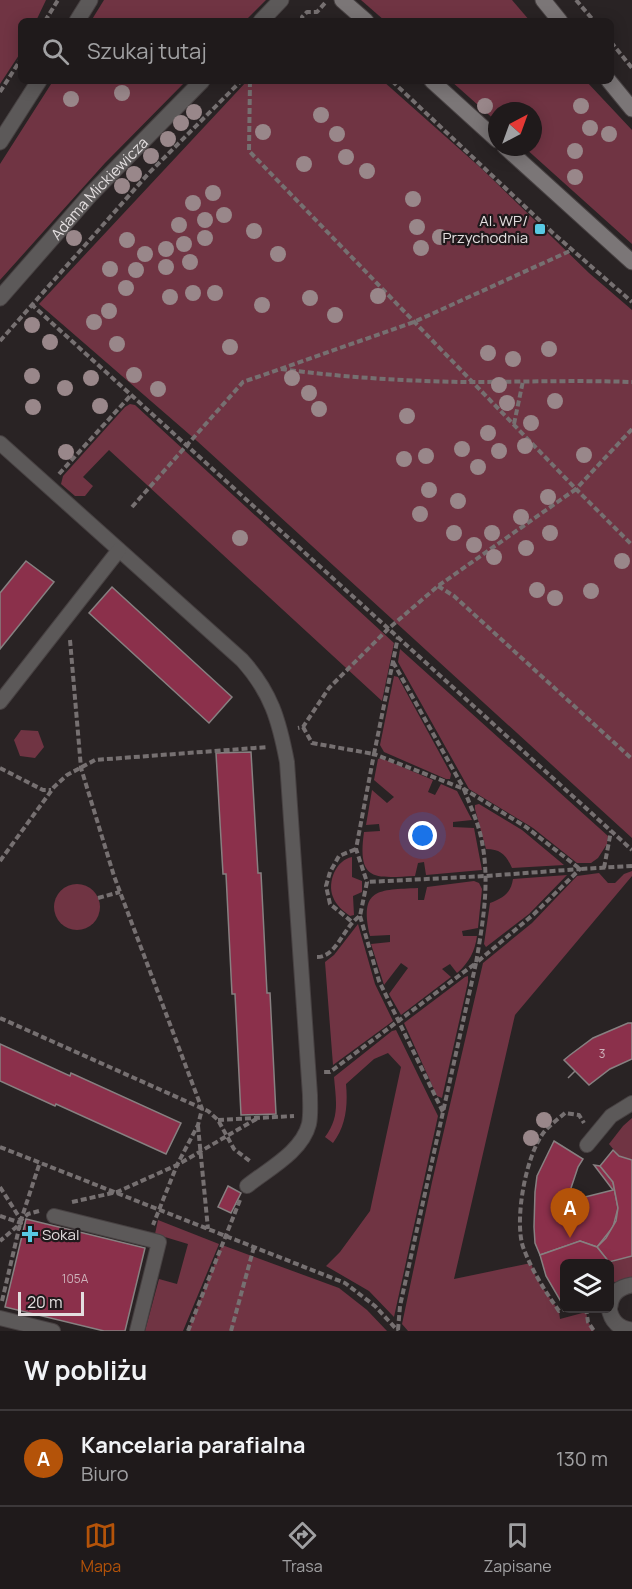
<!DOCTYPE html>
<html lang="pl">
<head>
<meta charset="utf-8">
<style>
  body { margin:0; font-family:Manrope,sans-serif; background:#2c2728; color:#f1f3f6 }
  .controls { position:absolute; right:18px; bottom:18px; display:grid; overflow:hidden; border-radius:9px; box-shadow:0 3px 15px #0003 }
  .controls button { width:54px; height:54px; display:grid; place-items:center; padding:0; border:0; border-bottom:2px solid #3c383a; background:#1f1a1b; color:#f1f3f6; font:30px sans-serif }
  .compass { position:absolute; left:488px; top:102px; width:54px; height:54px; border-radius:50%; background:#1f1a1b; box-shadow:0 3px 15px #0003; rotate:41deg }
  .scale { position:absolute; left:18px; bottom:15px; width:66px; box-sizing:border-box; padding-left:6px; border:3px solid #e3dedf; border-top:0; font-size:16px; line-height:21px; white-space:nowrap; color:#e3dedf; -webkit-text-stroke:4px #1f191b; paint-order:stroke }
  .you { position:absolute; left:423px; top:836px; width:21px; height:21px; margin:-15px; border:4px solid #fff; border-radius:50%; background:#1a73e8; box-shadow:0 0 0 9px #1a73e833 }
  .badge { display:grid; place-items:center; width:39px; height:39px; border-radius:50%; background:#b45309; color:#fff; font-size:20px; font-weight:700 }
  .pin { position:absolute; translate:-50% -50px; filter:drop-shadow(0 2px 3px #0008) }
  .pin::after { content:''; position:absolute; top:32px; width:21px; height:18px; background:inherit; clip-path:polygon(0 0,100% 0,50% 100%) }
  .list { margin:0; padding:0; list-style:none }
  h2 { display:flex; justify-content:space-between; align-items:center; height:78px; margin:0; padding:0 24px; font-size:26px }
  h2 small { font-size:20px; font-weight:400; color:#a1a1a3 }
  .list li { display:grid; grid-template-columns:39px 1fr auto; gap:18px; align-items:center; box-sizing:border-box; height:96px; padding:0 24px; border-top:2px solid #3c383a }
  .list b { display:block; font-size:22px; white-space:nowrap }
  .list p { margin:0; font-size:20px; white-space:nowrap; color:#a1a1a3 }
  .list em { font-size:20px; font-style:normal; color:#a1a1a3 }
  .icon { flex:none; width:33px; height:33px; fill:none; stroke:currentColor; stroke-width:2; stroke-linecap:round; stroke-linejoin:round }
  .map { position:relative; flex:none; width:632px; height:1331px; overflow:hidden }
  .search { position:absolute; background:#1f1a1b; box-shadow:0 3px 15px #0003; left:18px; right:18px; top:18px; height:66px; display:flex; align-items:center; gap:15px; box-sizing:border-box; padding:0 21px; border-radius:9px; color:#a1a1a3; font-size:22px }
  .sheet { height:174px; background:#1f1a1b }
  nav { display:flex; justify-content:space-around; align-items:center; box-sizing:border-box; height:84px; border-top:2px solid #3c383a; background:#1f1a1b; font-size:16px; color:#a1a1a3 }
  nav a { display:grid; justify-items:center; gap:3px }
  nav .on { color:#b45309 }
  .map>svg:first-child { display:block }
</style>
</head>
<body>
<div class="map">
<svg width="632" height="1331" viewBox="0 0 632 1331">
  <rect width="100%" height="100%" fill="#292324"/>
  <!-- green -->
  <g fill="#703443">
    <path d="M 0,0 L 46,0 L 36,21 L 21,21 L 21,52 L 0,84 Z"/>
    <path d="M 104,0 L 266,0 L 245,21 L 91,21 Z"/>
    <path d="M 361,0 L 512,0 L 530,21 L 385,21 Z"/>
    <path d="M 53,81 L 186,81 L 105,163 L 0,280 L 0,164 Z"/>
    <path d="M 247,81 L 383,81 L 482,169 L 589,273 L 632,310 L 632,838 L 197,441 L 39,304 Z"/>
    <path d="M 451,81 L 586,81 L 632,130 L 632,244 L 524,147 L 533,147 L 533,111 L 497,111 L 497,122 Z"/>
    <path d="M 130,404 L 135,405 L 394,643 L 382,701 L 109,450 L 83,477 L 93,486 L 85,496 L 75,496 L 61,484 L 63,476 L 125,407 Z"/>
    <path d="M 400,649 L 608,836 L 607,844 L 598,858 L 591,863 L 577,863 L 533,828 L 469,789 L 398,662 Z"/>
    <path d="M 394,676 L 398,677 L 451,774 L 450,779 L 446,779 L 384,752 L 380,745 Z"/>
    <path d="M 21,730 L 38,731 L 44,747 L 35,758 L 20,756 L 14,740 Z"/>
    <path d="M 381,758 L 433,780 L 428,792 L 435,795 L 441,784 L 457,791 L 472,820 L 453,822 L 453,827 L 474,828 L 482,870 L 426,875 L 424,862 L 418,863 L 415,876 C 374,878 357,882 364,832 L 380,831 L 379,824 L 366,825 L 372,790 L 387,803 L 394,797 L 374,780 L 378,759 Z"/>
    <path d="M 479,804 L 522,830 L 564,865 L 512,868 C 506,855 501,849 486,849 L 475,809 L 475,805 Z"/>
    <path d="M 352,857 L 352,877 L 362,881 L 362,892 L 353,896 L 354,915 L 350,916 C 343,911 336,905 333,897 C 327,882 336,860 352,857 Z"/>
    <path d="M 632,871 L 632,876 L 515,1015 L 454,1279 L 531,1263 L 537,1280 L 559,1311 L 560,1319 L 586,1312 L 588,1322 L 594,1331 L 408,1331 L 402,1324 L 432,1182 L 483,963 L 532,923 L 577,876 L 599,873 L 608,883 L 615,883 L 624,874 Z"/>
    <path d="M 567,875 L 529,914 L 486,947 L 484,944 L 490,903 C 503,898 511,893 513,879 Z"/>
    <path d="M 474,881 L 479,883 L 482,889 L 478,928 L 462,931 L 463,936 L 477,936 C 475,951 469,963 457,973 L 450,964 L 442,969 L 451,977 L 401,1015 L 389,994 L 408,968 L 401,963 L 384,985 L 371,944 L 390,942 L 390,935 L 370,936 C 359,888 378,890 418,888 L 418,900 L 424,900 L 427,887 Z"/>
    <circle cx="77" cy="907" r="23"/>
    <path d="M 358,924 L 375,984 L 393,1021 L 333,1065 L 325,962 L 334,955 Z"/>
    <path d="M 468,976 L 468,982 L 442,1098 L 437,1096 L 404,1023 L 465,977 Z"/>
    <path d="M 396,1030 L 438,1116 L 394,1317 L 369,1291 L 326,1266 L 340,1252 L 370,1211 L 401,1067 L 388,1053 L 374,1059 L 346,1084 C 348,1105 346,1126 333,1143 L 325,1137 C 340,1117 336,1101 334,1077 L 392,1031 Z"/>
    <path d="M 632,1118 L 632,1160 L 619,1156 L 609,1144 L 623,1126 Z"/>
    <path d="M 158,1220 L 219,1244 L 183,1331 L 145,1331 L 159,1279 L 177,1284 L 188,1244 L 155,1234 Z"/>
    <path d="M 222,1245 L 339,1288 L 367,1310 L 387,1331 L 188,1331 Z"/>
    <path d="M 632,1256 L 632,1285 L 622,1287 L 610,1279 L 610,1264 L 608,1264 L 621,1258 Z"/>
  </g>
  <!-- building -->
  <g fill="#8b304b" stroke="#878081" stroke-width="1.5">
    <path d="M 26,561 L 54,582 L 0,649 L 0,593 Z"/>
    <path d="M 112,587 L 232,697 L 209,723 L 89,613 Z"/>
    <path d="M 251,752 L 258,873 L 261,873 L 267,993 L 270,993 L 276,1114 L 241,1115 L 235,994 L 232,994 L 226,874 L 223,874 L 216,753 Z"/>
    <path d="M 628,1023 L 632,1023 L 632,1059 L 610,1069 L 589,1085 L 575,1071 L 568,1078 L 575,1071 L 564,1060 L 570,1055 L 593,1038 Z"/>
    <path d="M 0,1044 L 70,1076 L 71,1073 L 181,1123 L 166,1154 L 56,1104 L 55,1106 L 0,1081 Z"/>
    <path d="M 554,1141 L 583,1159 L 578,1167 L 568,1197 L 585,1197 L 613,1190 L 594,1165 L 600,1166 L 613,1182 L 618,1208 L 613,1227 L 597,1247 L 580,1241 L 540,1255 L 535,1243 L 534,1227 L 535,1192 L 537,1176 Z"/>
    <path d="M 613,1150 L 619,1156 L 632,1160 L 632,1256 L 609,1262 L 597,1247 L 606,1238 L 616,1221 L 618,1208 L 613,1182 L 600,1166 Z"/>
    <path d="M 228,1186 L 241,1193 L 231,1213 L 218,1207 Z"/>
    <path d="M 26,1219 L 145,1248 L 125,1331 L 104,1331 L 5,1307 Z"/>
    <path d="M 580,1241 L 597,1247 L 609,1262 L 564,1264 L 564,1296 L 560,1300 L 546,1276 L 540,1255 Z"/>
  </g>
  <g fill="none" stroke-linecap="round" stroke-linejoin="round">
    <defs>
      <g id="service">
        <path d="M 0,443 L 242,660 C 271,692 279,720 287,762 L 310,1095 C 310,1104 311,1114 309,1124 C 302,1152 268,1169 247,1186"/>
        <path d="M 0,702 L 119,550"/>
        <path d="M 587,1145 L 611,1116 L 632,1103"/>
        <path d="M 54,1216 L 159,1242 L 137,1331"/>
        <path d="M 0,1318 L 53,1331"/>
      </g>
      <g id="pedestrian">
        <path d="M 610,1306 C 611,1293 620,1287 632,1285"/>
        <path d="M 609,1308 C 611,1321 619,1329 632,1330"/>
      </g>
      <g id="tertiary">
        <path d="M 77,21 L 90,0"/>
        <path d="M 261,21 L 281,0"/>
        <path d="M 0,142 L 39,81"/>
        <path id="s1" d="M 0,298 L 91,194 L 202,81"/>
      </g>
      <g id="secondary">
        <path d="M 342,0 L 366,21"/>
        <path d="M 543,0 L 560,21"/>
        <path d="M 432,81 L 497,140"/>
        <path d="M 609,81 L 632,109"/>
        <path d="M 505,147 L 632,262"/>
      </g>
    </defs>
    <!-- service casing -->
    <use href="#service" stroke="#474142" stroke-width="16"/>
    <!-- pedestrian casing -->
    <use href="#pedestrian" stroke="#474142" stroke-width="17"/>
    <!-- tertiary casing -->
    <use href="#tertiary" stroke="#474142" stroke-width="17"/>
    <!-- secondary casing -->
    <use href="#secondary" stroke="#474142" stroke-width="17"/>
    <!-- path -->
    <g stroke="#767071" stroke-width="4" stroke-dasharray="6 3" stroke-linecap="butt">
      <path d="M 576,0 L 594,21"/>
      <path d="M 45,21 L 58,0"/>
      <path d="M 303,21 L 302,17 L 307,12 L 317,12 L 325,3"/>
      <path d="M 611,42 L 632,68"/>
      <path d="M 250,81 L 249,151 L 576,489 L 438,586 L 388,629 L 329,688 L 303,727 L 298,728"/>
      <path d="M 392,81 L 554,234 L 632,302"/>
      <path d="M 0,92 L 21,59"/>
      <path d="M 31,304 L 632,850"/>
      <path d="M 0,341 L 149,173 L 241,81"/>
      <path d="M 281,369 C 341,377 402,381 463,382 C 519,382 576,380 632,382"/>
      <path d="M 514,424 L 523,381"/>
      <path d="M 632,429 L 576,489 L 632,545"/>
      <path d="M 59,474 L 131,395"/>
      <path d="M 132,507 L 243,382 L 414,322 L 572,250"/>
      <path d="M 438,586 L 454,596 L 632,759"/>
      <path d="M 70,640 L 81,768 L 114,876 L 202,1109 L 198,1125 L 177,1165 L 153,1225"/>
      <path d="M 393,662 L 464,789 L 526,827 L 580,869 L 632,866"/>
      <path d="M 303,727 L 312,743 L 374,754 L 398,637"/>
      <path d="M 0,768 L 43,790 L 51,790"/>
      <path d="M 0,861 L 54,787 L 67,775 L 95,760 L 268,747"/>
      <path d="M 604,868 L 611,831"/>
      <path d="M 98,898 L 120,892"/>
      <path d="M 360,916 L 379,981 L 443,1112 L 476,963 L 534,914 L 580,869 L 486,876 L 367,882"/>
      <path d="M 351,921 L 330,904 L 326,886 L 330,872 L 339,856 L 356,849"/>
      <path d="M 317,957 C 337,957 343,927 360,916 L 367,882 L 356,849 L 374,754 L 464,789 C 470,806 479,824 482,842 C 490,883 483,922 476,963 L 330,1072 L 324,1072"/>
      <path d="M 0,1018 L 208,1111 L 218,1120 L 234,1149 L 251,1162"/>
      <path d="M 218,1120 L 294,1116"/>
      <path d="M 198,1126 L 208,1229"/>
      <path d="M 0,1147 L 345,1283 L 375,1306 L 398,1331"/>
      <path d="M 0,1187 L 21,1220 L 28,1214 L 39,1211"/>
      <path d="M 72,1202 L 117,1192 L 177,1165 L 258,1118"/>
      <path d="M 0,1216 L 21,1223 L 0,1241"/>
      <path d="M 2,1301 L 21,1220 L 40,1162"/>
      <path d="M 568,1308 L 559,1311 C 545,1291 532,1271 523,1247 C 514,1219 526,1155 544,1132 C 550,1125 558,1119 565,1113 L 579,1115 L 584,1123"/>
      <path d="M 586,1308 L 588,1322 L 594,1331"/>
      <path d="M 398,1330 L 400,1306 L 443,1112"/>
      <path d="M 188,1331 L 240,1200"/>
      <path d="M 231,1331 L 254,1247"/>
    </g>
    <!-- service -->
    <use href="#service" stroke="#5c5959" stroke-width="14"/>
    <!-- pedestrian -->
    <use href="#pedestrian" stroke="#5c5959" stroke-width="15"/>
    <!-- tertiary -->
    <use href="#tertiary" stroke="#5c5959" stroke-width="15"/>
    <!-- secondary -->
    <use href="#secondary" stroke="#7b7677" stroke-width="15"/>
  </g>
  <!-- trees -->
  <g fill="#99878a">
    <circle cx="122" cy="93" r="8"/>
    <circle cx="71" cy="99" r="8"/>
    <circle cx="485" cy="106" r="8"/>
    <circle cx="581" cy="106" r="8"/>
    <circle cx="194" cy="112" r="8"/>
    <circle cx="321" cy="115" r="8"/>
    <circle cx="181" cy="123" r="8"/>
    <circle cx="590" cy="128" r="8"/>
    <circle cx="263" cy="132" r="8"/>
    <circle cx="337" cy="134" r="8"/>
    <circle cx="609" cy="134" r="8"/>
    <circle cx="168" cy="139" r="8"/>
    <circle cx="575" cy="151" r="8"/>
    <circle cx="151" cy="156" r="8"/>
    <circle cx="346" cy="157" r="8"/>
    <circle cx="304" cy="164" r="8"/>
    <circle cx="367" cy="171" r="8"/>
    <circle cx="134" cy="174" r="8"/>
    <circle cx="575" cy="177" r="8"/>
    <circle cx="122" cy="186" r="8"/>
    <circle cx="213" cy="193" r="8"/>
    <circle cx="413" cy="199" r="8"/>
    <circle cx="193" cy="203" r="8"/>
    <circle cx="224" cy="215" r="8"/>
    <circle cx="205" cy="220" r="8"/>
    <circle cx="179" cy="225" r="8"/>
    <circle cx="417" cy="227" r="8"/>
    <circle cx="254" cy="231" r="8"/>
    <circle cx="440" cy="237" r="8"/>
    <circle cx="74" cy="238" r="8"/>
    <circle cx="205" cy="238" r="8"/>
    <circle cx="127" cy="240" r="8"/>
    <circle cx="184" cy="244" r="8"/>
    <circle cx="421" cy="248" r="8"/>
    <circle cx="166" cy="249" r="8"/>
    <circle cx="145" cy="254" r="8"/>
    <circle cx="278" cy="254" r="8"/>
    <circle cx="190" cy="262" r="8"/>
    <circle cx="166" cy="267" r="8"/>
    <circle cx="110" cy="269" r="8"/>
    <circle cx="136" cy="270" r="8"/>
    <circle cx="126" cy="288" r="8"/>
    <circle cx="193" cy="293" r="8"/>
    <circle cx="215" cy="293" r="8"/>
    <circle cx="378" cy="296" r="8"/>
    <circle cx="170" cy="297" r="8"/>
    <circle cx="310" cy="298" r="8"/>
    <circle cx="262" cy="305" r="8"/>
    <circle cx="109" cy="311" r="8"/>
    <circle cx="335" cy="315" r="8"/>
    <circle cx="94" cy="322" r="8"/>
    <circle cx="32" cy="325" r="8"/>
    <circle cx="50" cy="342" r="8"/>
    <circle cx="117" cy="344" r="8"/>
    <circle cx="230" cy="347" r="8"/>
    <circle cx="549" cy="349" r="8"/>
    <circle cx="488" cy="353" r="8"/>
    <circle cx="513" cy="359" r="8"/>
    <circle cx="134" cy="375" r="8"/>
    <circle cx="32" cy="376" r="8"/>
    <circle cx="91" cy="378" r="8"/>
    <circle cx="292" cy="378" r="8"/>
    <circle cx="499" cy="385" r="8"/>
    <circle cx="65" cy="388" r="8"/>
    <circle cx="158" cy="389" r="8"/>
    <circle cx="309" cy="393" r="8"/>
    <circle cx="555" cy="401" r="8"/>
    <circle cx="507" cy="403" r="8"/>
    <circle cx="100" cy="406" r="8"/>
    <circle cx="33" cy="407" r="8"/>
    <circle cx="319" cy="409" r="8"/>
    <circle cx="407" cy="416" r="8"/>
    <circle cx="531" cy="423" r="8"/>
    <circle cx="488" cy="433" r="8"/>
    <circle cx="525" cy="446" r="8"/>
    <circle cx="462" cy="449" r="8"/>
    <circle cx="499" cy="451" r="8"/>
    <circle cx="66" cy="452" r="8"/>
    <circle cx="584" cy="455" r="8"/>
    <circle cx="426" cy="456" r="8"/>
    <circle cx="404" cy="459" r="8"/>
    <circle cx="478" cy="467" r="8"/>
    <circle cx="429" cy="490" r="8"/>
    <circle cx="548" cy="497" r="8"/>
    <circle cx="458" cy="501" r="8"/>
    <circle cx="420" cy="514" r="8"/>
    <circle cx="521" cy="517" r="8"/>
    <circle cx="454" cy="533" r="8"/>
    <circle cx="492" cy="533" r="8"/>
    <circle cx="550" cy="533" r="8"/>
    <circle cx="240" cy="538" r="8"/>
    <circle cx="474" cy="545" r="8"/>
    <circle cx="526" cy="548" r="8"/>
    <circle cx="494" cy="557" r="8"/>
    <circle cx="622" cy="561" r="8"/>
    <circle cx="537" cy="590" r="8"/>
    <circle cx="591" cy="591" r="8"/>
    <circle cx="555" cy="598" r="8"/>
    <circle cx="544" cy="1120" r="8"/>
    <circle cx="531" cy="1138" r="8"/>
  </g>
  <!-- markers -->
  <g fill="#58c9e3" stroke="#1f191b" stroke-width="2">
    <rect x="534" y="223" width="12" height="12" rx="3"/>
    <path d="M27 1225h6v6h6v6h-6v6h-6v-6h-6v-6h6z"/>
  </g>
  <g text-anchor="middle" dominant-baseline="central" stroke-width="4.5" stroke-linejoin="round" paint-order="stroke">
    <!-- number labels -->
    <g font-size="12" fill="#cdb2ba">
      <text x="602" y="1053">3</text>
      <text x="75" y="1278">105A</text>
    </g>
    <!-- street labels -->
    <g font-size="15" fill="#e3dedf" stroke="#1f191b">
      <text stroke="none"><textPath href="#s1" startOffset="148">Adama Mickiewicza</textPath></text>
    </g>
    <!-- poi labels -->
    <g font-size="15" fill="#e3dedf" stroke="#1f191b" text-anchor="end">
      <text x="528" y="220">Al. WP/<tspan x="528" dy="17">Przychodnia</tspan></text>
      <text x="42" y="1234" text-anchor="start">Sokal</text>
    </g>
  </g>
</svg>
<div class="controls">
<button><svg class="icon" aria-label="layers" viewBox="0 0 24 24"><path d="M12 4l9 5-9 5-9-5zM3 14l9 5 9-5"/></svg></button>
</div>
<svg class="compass" viewBox="-18 -18 36 36"><path d="M0-13l5 13h-10z" fill="#e53935"/><path d="M0 13l5-13h-10z" fill="#a1a1a3"/></svg>
<div class="scale">20 m</div>
<div class="you"></div>
<div class="pin badge" style="left:570px;top:1238px">A</div>
<div class="search"><svg class="icon" aria-label="search" viewBox="0 0 24 24"><circle cx="10" cy="10" r="6"/><path d="M15 15l6 6"/></svg>Szukaj tutaj</div>
</div>
<section class="sheet">
<h2>W pobliżu<small></small></h2>
<ul class="list">
<li><span class="badge">A</span><div><b>Kancelaria parafialna</b><p>Biuro</p></div><em>130 m</em></li>
</ul>
</section>
<nav>
<a class="on"><svg class="icon" aria-label="map" viewBox="0 0 24 24"><path d="M3 6l6-2 6 2 6-2v14l-6 2-6-2-6 2zM9 4v14M15 6v14"/></svg>Mapa</a>
<a><svg class="icon" aria-label="directions" viewBox="0 0 24 24"><path d="M12 3l9 9-9 9-9-9zM9 14v-3h6M13 9l2 2-2 2"/></svg>Trasa</a>
<a><svg class="icon" aria-label="saved" viewBox="0 0 24 24"><path d="M7 4h10v16l-5-4-5 4z"/></svg>Zapisane</a>
</nav>
</body>
</html>
